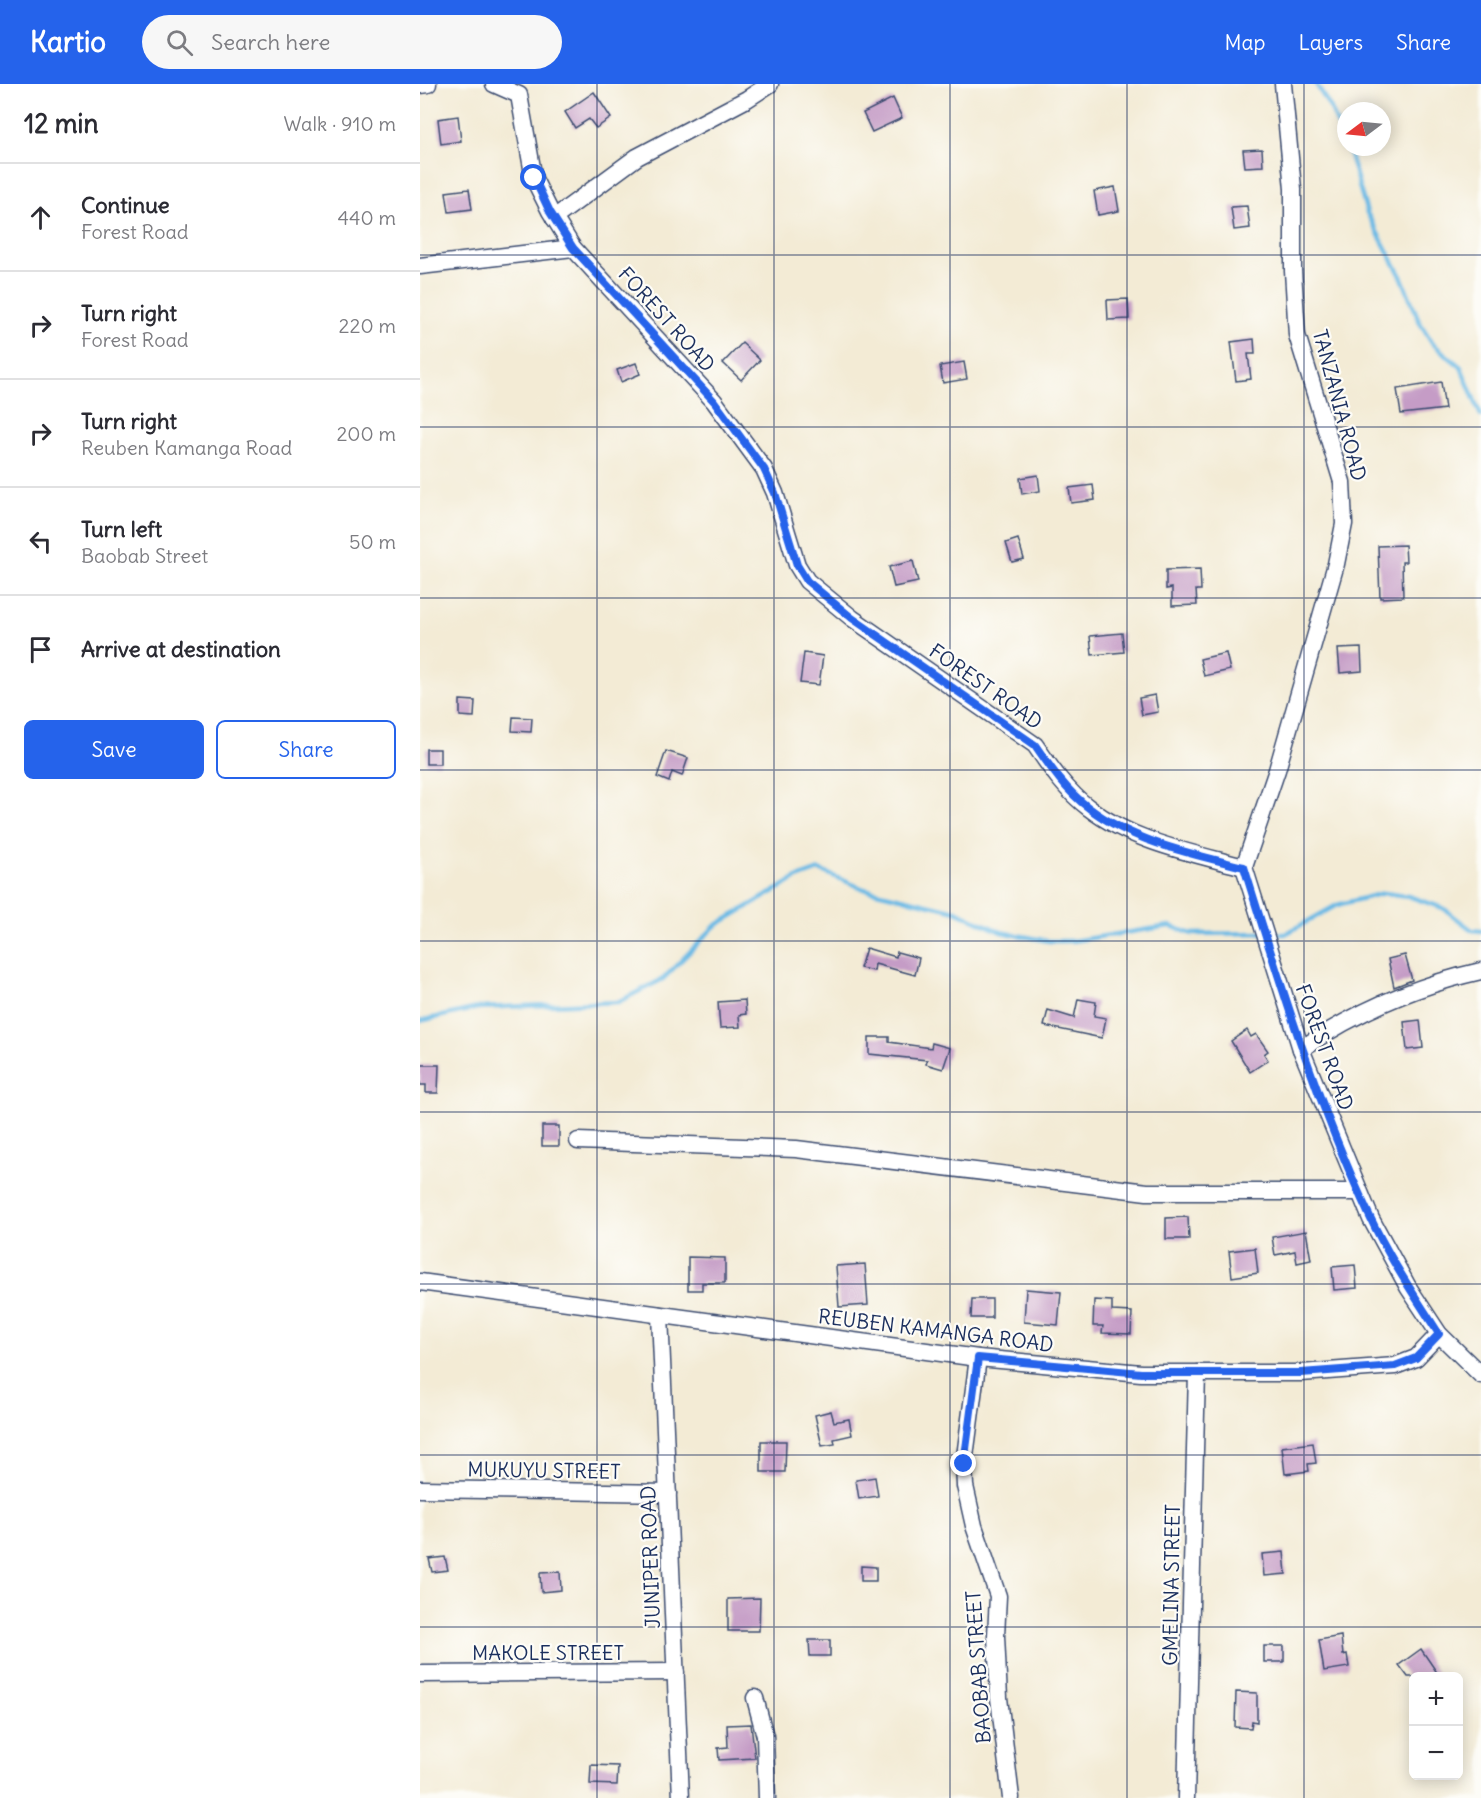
<!DOCTYPE html>
<html lang="en">
<head>
<meta charset="utf-8">
<style>
  body { margin:0; font-family:Delius,sans-serif; background:#f7f7f7; color:#2b2b33 }
  .controls { position:absolute; right:18px; bottom:18px; display:grid; overflow:hidden; border-radius:9px; box-shadow:0 3px 15px #0003 }
  .controls button { width:54px; height:54px; display:grid; place-items:center; padding:0; border:0; border-bottom:2px solid #e1e1e2; background:#fff; color:#2b2b33; font:30px sans-serif }
  .compass { position:absolute; left:917px; top:18px; width:54px; height:54px; border-radius:50%; background:#fff; box-shadow:0 3px 15px #0003; rotate:254deg }
  .stop { position:absolute; width:18px; height:18px; margin:-14px; border:4px solid #2563eb; border-radius:50%; background:#fff }
  .stop.end { background:#2563eb; border-color:#fff; box-shadow:0 2px 6px #0008 }
  .list { margin:0; padding:0; list-style:none }
  h2 { display:flex; justify-content:space-between; align-items:center; height:78px; margin:0; padding:0 24px; font-size:26px }
  h2 small { font-size:20px; font-weight:400; color:#7c7c81 }
  .list li { display:grid; grid-template-columns:39px 1fr auto; gap:18px; align-items:center; box-sizing:border-box; height:108px; padding:0 24px; border-top:2px solid #e1e1e2 }
  .list b { display:block; font-size:22px; white-space:nowrap }
  .list p { margin:0; font-size:20px; white-space:nowrap; color:#7c7c81 }
  .list em { font-size:20px; font-style:normal; color:#7c7c81 }
  .actions { display:flex; gap:12px; padding:18px 24px }
  .actions a { flex:1; padding:14px 0; border:2px solid #2563eb; border-radius:9px; text-align:center; font-size:21px; color:#2563eb }
  .actions .main { background:#2563eb; color:#fff }
  .icon { flex:none; width:33px; height:33px; fill:none; stroke:currentColor; stroke-width:2; stroke-linecap:round; stroke-linejoin:round }
  .map { position:relative; flex:none; width:1061px; height:1714px; overflow:hidden }
  header { display:flex; align-items:center; gap:36px; box-sizing:border-box; height:84px; padding:0 30px; background:#2563eb; color:#fff }
  header strong { font-size:28px }
  nav { display:flex; gap:33px; margin-inline-start:auto; font-size:21px }
  .search { width:420px; height:54px; background:#f7f7f7; display:flex; align-items:center; gap:15px; box-sizing:border-box; padding:0 21px; border-radius:33px; color:#7c7c81; font-size:22px }
  main { display:flex }
  aside { flex:1; background:#fff }
  .map>svg:first-child { display:block }
</style>
</head>
<body>
<header>
<strong>Kartio</strong>
<div class="search"><svg class="icon" aria-label="search" viewBox="0 0 24 24"><circle cx="10" cy="10" r="6"/><path d="M15 15l6 6"/></svg>Search here</div>
<nav><a>Map</a><a>Layers</a><a>Share</a></nav>
</header>
<main>
<aside>
<h2>12 min<small>Walk · 910 m</small></h2>
<ul class="list">
<li><svg class="icon" aria-label="ahead" viewBox="0 0 24 24"><path d="M12 20V5M6 11l6-6 6 6"/></svg><div><b>Continue</b><p>Forest Road</p></div><em>440 m</em></li>
<li><svg class="icon" aria-label="right" viewBox="0 0 24 24"><path d="M7 20v-9h11M14 6l5 5-5 5"/></svg><div><b>Turn right</b><p>Forest Road</p></div><em>220 m</em></li>
<li><svg class="icon" aria-label="right" viewBox="0 0 24 24"><path d="M7 20v-9h11M14 6l5 5-5 5"/></svg><div><b>Turn right</b><p>Reuben Kamanga Road</p></div><em>200 m</em></li>
<li><svg class="icon" aria-label="left" viewBox="0 0 24 24"><path d="M17 20v-9H6M10 6l-5 5 5 5"/></svg><div><b>Turn left</b><p>Baobab Street</p></div><em>50 m</em></li>
<li><svg class="icon" aria-label="arrive" viewBox="0 0 24 24"><path d="M6 21V4h12l-3 4 3 4H6"/></svg><div><b>Arrive at destination</b></div></li>
</ul>
<div class="actions"><a class="main">Save</a><a>Share</a></div>
</aside>
<div class="map">
<svg width="1061" height="1714" viewBox="0 0 1061 1714">
  <rect width="100%" height="100%" fill="#fdfcf7"/>
  <filter id="ink" filterUnits="userSpaceOnUse"><feTurbulence type="fractalNoise" baseFrequency=".0167" numOctaves="2"/><feDisplacementMap in="SourceGraphic" scale="12" xChannelSelector="R" yChannelSelector="G"/><feConvolveMatrix kernelMatrix="1 2 1 2 8 2 1 2 1" color-interpolation-filters="sRGB"/></filter>
  <filter id="wash" filterUnits="userSpaceOnUse"><feTurbulence type="fractalNoise" baseFrequency=".008" numOctaves="4" result="noise"/><feDisplacementMap in="SourceGraphic" scale="24" xChannelSelector="R" yChannelSelector="G"/><feGaussianBlur stdDeviation="1.35" result="paint"/><feColorMatrix in="noise" values="0 0 0 0 0 0 0 0 0 0 0 0 0 0 0 0 0 1.4 0 .05"/><feComposite in="paint" operator="in"/></filter>
  <g filter="url(#wash)">
    <rect width="100%" height="100%" fill="#f3ebd5"/>
    <g fill="none" stroke-linecap="round" stroke-linejoin="round">
      <!-- stream -->
      <g stroke="#6abae5" stroke-width="4.5">
        <path d="M 896,0 L 911,25 L 930,71 L 947,129 L 982,194 L 1000,239 L 1013,260 L 1041,283 L 1061,332"/>
        <path d="M 850,850 L 865,850 L 917,821 L 964,809 L 988,812 L 1023,824 L 1052,846 L 1061,847"/>
        <path d="M 0,937 L 58,924 L 198,918 L 243,895 L 295,842 L 377,794 L 399,786 L 444,805 L 536,827 L 581,848 L 629,857 L 652,857 L 750,842 L 772,850 L 842,849"/>
      </g>
    </g>
    <g id="blocks">
      <!-- building -->
      <g fill="#c59cc6">
        <path d="M 174,8 L 191,34 L 176,44 L 169,35 L 155,44 L 145,28 Z"/>
        <path d="M 473,14 L 482,34 L 452,48 L 443,29 Z"/>
        <path d="M 38,32 L 41,57 L 21,60 L 18,35 Z"/>
        <path d="M 842,65 L 843,82 L 825,83 L 823,66 Z"/>
        <path d="M 695,103 L 699,127 L 678,131 L 674,107 Z"/>
        <path d="M 49,105 L 52,125 L 29,128 L 26,108 Z"/>
        <path d="M 827,122 L 830,144 L 814,146 L 811,123 Z"/>
        <path d="M 708,215 L 709,235 L 688,236 L 687,216 Z"/>
        <path d="M 834,255 L 835,270 L 828,270 L 831,295 L 816,297 L 811,258 Z"/>
        <path d="M 322,259 L 340,276 L 321,296 L 303,279 Z"/>
        <path d="M 544,278 L 547,295 L 523,299 L 520,282 Z"/>
        <path d="M 216,279 L 220,290 L 201,298 L 197,286 Z"/>
        <path d="M 1021,298 L 1025,325 L 981,330 L 977,305 Z"/>
        <path d="M 618,391 L 620,407 L 602,410 L 600,394 Z"/>
        <path d="M 673,401 L 675,416 L 651,419 L 649,404 Z"/>
        <path d="M 598,455 L 604,475 L 592,478 L 586,459 Z"/>
        <path d="M 985,461 L 986,478 L 982,478 L 983,513 L 960,514 L 958,462 Z"/>
        <path d="M 493,477 L 498,498 L 474,503 L 469,483 Z"/>
        <path d="M 780,485 L 781,506 L 776,506 L 777,521 L 752,522 L 752,504 L 746,505 L 746,486 Z"/>
        <path d="M 702,549 L 704,568 L 672,571 L 670,552 Z"/>
        <path d="M 941,564 L 942,587 L 920,589 L 918,565 Z"/>
        <path d="M 384,569 L 403,572 L 399,601 L 380,599 Z"/>
        <path d="M 806,569 L 810,586 L 784,592 L 780,575 Z"/>
        <path d="M 735,611 L 738,628 L 722,631 L 719,614 Z"/>
        <path d="M 40,616 L 55,617 L 54,633 L 40,632 Z"/>
        <path d="M 93,633 L 112,634 L 111,648 L 92,647 Z"/>
        <rect x="6" y="665" width="14" height="15"/>
        <path d="M 246,667 L 268,674 L 262,692 L 252,688 L 249,698 L 237,693 Z"/>
        <path d="M 446,864 L 476,873 L 477,868 L 499,874 L 495,891 L 455,880 L 454,887 L 440,884 Z"/>
        <path d="M 985,871 L 992,896 L 974,903 L 968,875 Z"/>
        <path d="M 658,915 L 676,918 L 674,932 L 686,934 L 682,954 L 624,942 L 628,926 L 654,934 Z"/>
        <path d="M 325,916 L 326,930 L 319,931 L 320,943 L 300,944 L 298,918 Z"/>
        <path d="M 1000,936 L 1003,964 L 987,966 L 984,938 Z"/>
        <path d="M 827,946 L 831,953 L 836,950 L 848,967 L 844,970 L 848,976 L 830,988 L 811,957 Z"/>
        <path d="M 449,953 L 469,953 L 469,958 L 511,964 L 512,959 L 530,964 L 523,985 L 506,980 L 507,976 L 449,970 Z"/>
        <path d="M 0,981 L 19,981 L 18,1009 L 6,1009 L 6,1001 L 0,1001 Z"/>
        <rect x="122" y="1042" width="17" height="20"/>
        <path d="M 768,1133 L 769,1155 L 746,1155 L 746,1134 Z"/>
        <path d="M 886,1147 L 891,1176 L 877,1179 L 875,1167 L 855,1171 L 852,1153 Z"/>
        <path d="M 835,1164 L 838,1189 L 812,1193 L 809,1167 Z"/>
        <path d="M 268,1173 L 305,1174 L 305,1199 L 282,1199 L 282,1206 L 268,1206 Z"/>
        <path d="M 445,1180 L 448,1221 L 419,1223 L 416,1182 Z"/>
        <path d="M 935,1181 L 937,1204 L 914,1206 L 912,1183 Z"/>
        <path d="M 606,1205 L 641,1208 L 638,1241 L 604,1238 Z"/>
        <path d="M 552,1215 L 572,1215 L 572,1234 L 551,1234 Z"/>
        <path d="M 674,1216 L 692,1217 L 692,1227 L 712,1228 L 711,1250 L 682,1249 L 683,1242 L 673,1242 Z"/>
        <path d="M 411,1327 L 414,1338 L 429,1335 L 432,1351 L 414,1355 L 415,1360 L 402,1362 L 395,1331 Z"/>
        <path d="M 341,1357 L 366,1357 L 365,1388 L 341,1388 Z"/>
        <path d="M 893,1359 L 896,1379 L 888,1380 L 889,1387 L 865,1390 L 862,1363 Z"/>
        <path d="M 455,1393 L 458,1412 L 439,1415 L 436,1396 Z"/>
        <path d="M 864,1468 L 866,1490 L 844,1492 L 842,1470 Z"/>
        <path d="M 25,1473 L 28,1486 L 12,1488 L 9,1475 Z"/>
        <path d="M 441,1482 L 456,1483 L 456,1497 L 441,1497 Z"/>
        <path d="M 140,1488 L 141,1506 L 121,1508 L 120,1489 Z"/>
        <path d="M 340,1514 L 339,1547 L 308,1547 L 308,1515 Z"/>
        <path d="M 921,1552 L 923,1571 L 927,1570 L 929,1583 L 904,1587 L 899,1556 Z"/>
        <path d="M 389,1556 L 410,1556 L 410,1572 L 390,1572 Z"/>
        <rect x="844" y="1562" width="20" height="16"/>
        <path d="M 1001,1565 L 1020,1593 L 988,1593 L 979,1581 Z"/>
        <path d="M 816,1608 L 837,1609 L 837,1638 L 832,1637 L 831,1644 L 815,1643 Z"/>
        <path d="M 331,1640 L 335,1674 L 299,1676 L 298,1664 L 308,1663 L 307,1641 Z"/>
        <path d="M 171,1681 L 198,1682 L 197,1701 L 170,1700 Z"/>
      </g>
    </g>
  </g>
  <g filter="url(#ink)">
    <use href="#blocks" fill-opacity="0" stroke="#3b4b70" stroke-width="1.5"/>
    <g fill="none" stroke-linecap="round" stroke-linejoin="round">
      <defs>
        <g id="street">
          <path d="M 74,0 L 99,11 L 114,95 L 130,127 L 153,164 L 294,317 L 344,385 L 355,409 L 377,481 L 387,497 L 432,534 L 615,661 C 630,683 647,708 669,724 C 713,758 772,769 824,783"/>
          <path d="M 0,1 L 8,0"/>
          <path d="M 134,134 L 217,73 L 327,15 L 350,0"/>
          <path d="M 0,182 L 153,164"/>
          <path d="M 824,783 L 857,686 L 916,480 L 924,440 L 922,398 L 877,251 L 873,187 L 873,105 L 863,0"/>
          <path d="M 824,783 L 881,965 L 951,1135 L 988,1203 L 1019,1250 L 1061,1291"/>
          <path d="M 881,965 C 937,927 994,902 1061,887"/>
          <path d="M 158,1057 L 376,1065 L 727,1108 L 939,1108"/>
          <path d="M 0,1198 L 558,1274 L 721,1289 L 881,1289 L 975,1282 L 996,1274 L 1019,1250"/>
          <path d="M 240,1231 L 261,1714"/>
          <path d="M 558,1274 L 544,1380 L 545,1402 L 554,1442 L 578,1512 L 576,1552 L 579,1614 L 591,1714"/>
          <path d="M 0,1405 L 248,1409"/>
          <path d="M 0,1590 L 256,1588"/>
          <path d="M 335,1614 L 345,1652 L 347,1714"/>
          <path d="M 766,1714 L 777,1289"/>
        </g>
      </defs>
      <!-- street casing -->
      <use href="#street" stroke="#3b4b70" stroke-width="19"/>
      <!-- street -->
      <use href="#street" stroke="#fff" stroke-width="16"/>
    </g>
  </g>
  <g fill="none" stroke-linecap="round" stroke-linejoin="round" filter="url(#ink)">
    <!-- route -->
    <path stroke="#2563eb" stroke-width="8" d="M 114,94 L 130,128 L 153,164 L 294,317 L 344,385 L 355,409 L 377,481 L 387,497 L 432,534 L 615,661 C 630,683 647,708 669,724 C 713,758 772,770 824,783 C 861,902 897,1020 950,1133 C 969,1174 995,1212 1019,1250 L 996,1274 L 975,1282 L 881,1289 L 721,1289 L 558,1274 L 544,1380"/>
  </g>
  <!-- grid -->
  <path fill="none" stroke="#1b2f5e" stroke-width="1.5" stroke-opacity="0.55" d="M 177,0 L 177,1714M 354,0 L 354,1714M 530,0 L 530,1714M 707,0 L 707,1714M 884,0 L 884,1714M 0,171 L 1061,171M 0,343 L 1061,343M 0,514 L 1061,514M 0,686 L 1061,686M 0,857 L 1061,857M 0,1028 L 1061,1028M 0,1200 L 1061,1200M 0,1371 L 1061,1371M 0,1543 L 1061,1543"/>
  <g text-anchor="middle" dominant-baseline="central" stroke-width="4.5" stroke-linejoin="round" paint-order="stroke">
    <!-- street labels -->
    <g font-size="20" fill="#1b2f5e" stroke="#fdfcf7">
      <text transform="translate(247 235) rotate(48)">FOREST ROAD</text>
      <text transform="translate(920 321) rotate(75)">TANZANIA ROAD</text>
      <text transform="translate(566 602) rotate(35)">FOREST ROAD</text>
      <text transform="translate(905 963) rotate(70)">FOREST ROAD</text>
      <text transform="translate(516 1246) rotate(7)">REUBEN KAMANGA ROAD</text>
      <text transform="translate(124 1386) rotate(1)">MUKUYU STREET</text>
      <text transform="translate(230 1473) rotate(-92)">JUNIPER ROAD</text>
      <text transform="translate(751 1501) rotate(-89)">GMELINA STREET</text>
      <text x="128" y="1568">MAKOLE STREET</text>
      <text transform="translate(558 1583) rotate(-94)">BAOBAB STREET</text>
    </g>
  </g>
</svg>
<div class="controls">
<button>+</button>
<button>−</button>
</div>
<svg class="compass" viewBox="-18 -18 36 36"><path d="M0-13l5 13h-10z" fill="#e53935"/><path d="M0 13l5-13h-10z" fill="#7c7c81"/></svg>
<div class="stop" style="left:114px;top:94px"></div>
<div class="stop end" style="left:544px;top:1380px"></div>
</div>
</main>
</body>
</html>
